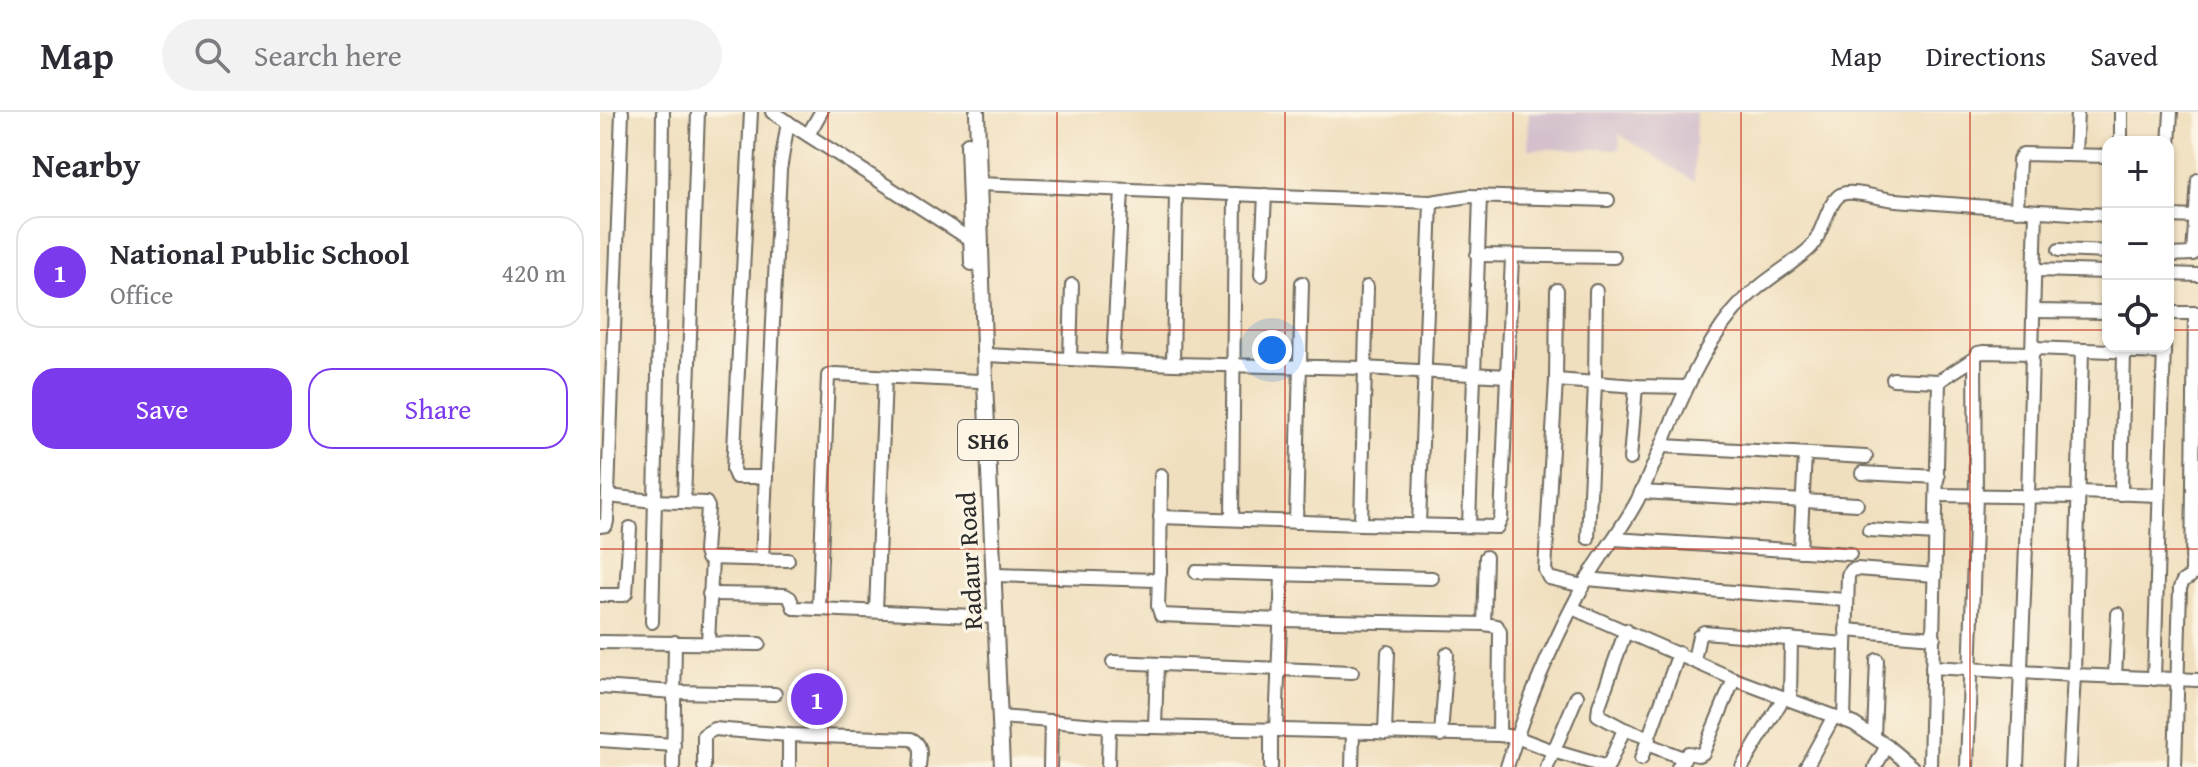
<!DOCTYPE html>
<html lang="en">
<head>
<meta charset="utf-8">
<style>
  body { margin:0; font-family:"Gentium Book Plus",serif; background:#f2f2f3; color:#2b2b33 }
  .controls { position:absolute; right:24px; top:24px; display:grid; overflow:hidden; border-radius:16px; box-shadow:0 2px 6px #0004 }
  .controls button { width:72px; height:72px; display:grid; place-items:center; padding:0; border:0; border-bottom:2px solid #e1e1e2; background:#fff; color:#2b2b33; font:40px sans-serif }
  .you { position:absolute; left:672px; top:238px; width:28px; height:28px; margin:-20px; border:6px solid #fff; border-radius:50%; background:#1a73e8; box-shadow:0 0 0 12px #1a73e833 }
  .badge { display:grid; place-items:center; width:52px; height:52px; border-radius:50%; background:#7c3aed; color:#fff; font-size:26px; font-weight:700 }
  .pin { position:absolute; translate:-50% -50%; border:4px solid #fff; box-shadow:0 2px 8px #0006 }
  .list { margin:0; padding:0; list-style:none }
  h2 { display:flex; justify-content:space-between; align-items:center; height:104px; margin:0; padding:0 32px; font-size:34px }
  h2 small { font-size:26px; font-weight:400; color:#7c7c81 }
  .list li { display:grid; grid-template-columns:52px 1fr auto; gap:24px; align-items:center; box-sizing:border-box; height:112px; margin:0 16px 16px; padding:0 16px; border:2px solid #e1e1e2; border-radius:24px }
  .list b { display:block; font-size:30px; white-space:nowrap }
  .list p { margin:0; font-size:26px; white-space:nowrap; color:#7c7c81 }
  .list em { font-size:26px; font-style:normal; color:#7c7c81 }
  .actions { display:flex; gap:16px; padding:24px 32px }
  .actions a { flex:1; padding:18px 0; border:2px solid #7c3aed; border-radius:24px; text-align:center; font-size:28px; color:#7c3aed }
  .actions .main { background:#7c3aed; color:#fff }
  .icon { flex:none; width:44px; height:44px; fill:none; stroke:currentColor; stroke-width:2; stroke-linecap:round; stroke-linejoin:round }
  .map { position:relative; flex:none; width:1598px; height:655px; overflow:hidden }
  header { display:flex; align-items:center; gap:48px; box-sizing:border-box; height:112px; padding:0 40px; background:#fff; border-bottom:2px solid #e1e1e2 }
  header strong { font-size:38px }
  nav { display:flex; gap:44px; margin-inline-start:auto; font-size:28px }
  .search { width:560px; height:72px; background:#f2f2f3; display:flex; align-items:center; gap:20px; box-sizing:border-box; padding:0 28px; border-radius:44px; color:#7c7c81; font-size:30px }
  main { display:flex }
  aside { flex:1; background:#fff }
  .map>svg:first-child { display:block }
</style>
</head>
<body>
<header>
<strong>Map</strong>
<div class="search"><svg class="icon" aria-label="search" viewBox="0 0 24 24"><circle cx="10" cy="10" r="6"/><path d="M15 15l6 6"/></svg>Search here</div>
<nav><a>Map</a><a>Directions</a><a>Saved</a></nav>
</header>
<main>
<aside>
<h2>Nearby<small></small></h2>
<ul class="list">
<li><span class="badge">1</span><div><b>National Public School</b><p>Office</p></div><em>420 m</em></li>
</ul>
<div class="actions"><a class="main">Save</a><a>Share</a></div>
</aside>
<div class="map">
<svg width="1598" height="655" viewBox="0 0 1598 655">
  <rect width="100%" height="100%" fill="#fcf5e5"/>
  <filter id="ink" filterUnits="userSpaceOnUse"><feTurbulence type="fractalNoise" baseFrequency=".0125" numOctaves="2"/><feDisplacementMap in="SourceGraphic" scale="16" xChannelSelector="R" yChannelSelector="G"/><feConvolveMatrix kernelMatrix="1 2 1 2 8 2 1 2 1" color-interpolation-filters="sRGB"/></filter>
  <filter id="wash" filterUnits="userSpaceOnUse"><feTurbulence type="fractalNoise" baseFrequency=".006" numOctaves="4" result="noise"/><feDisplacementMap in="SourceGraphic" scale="32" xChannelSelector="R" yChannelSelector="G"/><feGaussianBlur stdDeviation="1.8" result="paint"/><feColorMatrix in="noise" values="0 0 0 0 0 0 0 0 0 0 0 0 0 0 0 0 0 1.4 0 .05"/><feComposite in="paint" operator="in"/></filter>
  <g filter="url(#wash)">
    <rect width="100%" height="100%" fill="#f0dfbe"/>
    <!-- industrial -->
    <path fill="#d1bdcb" d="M 929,0 L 1096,0 L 1094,69 L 1019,22 L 1020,37 L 928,37 Z"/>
  </g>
  <g filter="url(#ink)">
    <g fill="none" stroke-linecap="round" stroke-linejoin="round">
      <defs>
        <g id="minor">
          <path d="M 151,0 L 133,358 L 136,365 L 166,365"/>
          <path d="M 172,0 L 371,128"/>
          <path d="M 208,23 L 221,0"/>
          <path d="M 1521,30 L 1521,0"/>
          <path d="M 1475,43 L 1477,0"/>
          <path d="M 1568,50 L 1571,0"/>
          <path d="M 379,72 L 831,90 L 869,84 L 1008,88"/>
          <path d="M 1417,98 L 1419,48 L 1423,42 L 1508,44"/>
          <path d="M 1568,104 L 1598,105"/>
          <path d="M 1459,138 L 1508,140"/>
          <path d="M 877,143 L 1014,145"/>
          <path d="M 1568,143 L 1593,142 L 1598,68"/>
          <path d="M 1435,158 L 1508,160"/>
          <path d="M 1568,162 L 1598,163"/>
          <path d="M 661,163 L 665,83"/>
          <path d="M 957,178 L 956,268 L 945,458 L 949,466 L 983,474"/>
          <path d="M 1434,199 L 1508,200"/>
          <path d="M 1568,201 L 1598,201"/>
          <path d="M 1433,236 L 1564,241"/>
          <path d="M 386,243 L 573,252 L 764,256 L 907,264"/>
          <path d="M 470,247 L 472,173"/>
          <path d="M 513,249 L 522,78"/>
          <path d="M 573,252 L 576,80"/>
          <path d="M 1293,267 L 1339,269 L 1375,246"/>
          <path d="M 956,268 L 1036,274 L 1087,275"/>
          <path d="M 1063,334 L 1266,345"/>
          <path d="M 1030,347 L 1036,274"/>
          <path d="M 1262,361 L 1338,365"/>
          <path d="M 1041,380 L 1257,392"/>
          <path d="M 1479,380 L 1559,383"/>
          <path d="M 1521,382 L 1524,240"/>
          <path d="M 1337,383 L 1479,385"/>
          <path d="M 8,384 L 54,389 L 106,391 L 108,395 L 105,440 L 107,446 L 188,448"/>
          <path d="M 84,389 L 98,0"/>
          <path d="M 560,405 L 761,412 L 897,415 L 901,407 L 912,145"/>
          <path d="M 632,407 L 635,82"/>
          <path d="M 696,410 L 702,171"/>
          <path d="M 761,412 L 767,175"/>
          <path d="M 819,412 L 831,90"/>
          <path d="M 869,413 L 880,84"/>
          <path d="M 0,414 L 6,413 L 7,409 L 22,0"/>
          <path d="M 1269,418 L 1336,422"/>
          <path d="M 988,426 L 995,271 L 996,179"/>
          <path d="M 1014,427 L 1250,442"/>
          <path d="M 1200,439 L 1205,342"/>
          <path d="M 162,448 L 180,58 L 188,10"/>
          <path d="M 596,460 L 832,466"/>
          <path d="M 395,463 L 556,468 L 559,466 L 560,461 L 561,363"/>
          <path d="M 559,466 L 558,494 L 561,503 L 680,508 L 884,512 L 897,514 L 900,520 L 899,623"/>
          <path d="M 987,467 L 1120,479 L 1246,488"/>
          <path d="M 109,482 L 185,483 L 190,486 L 194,496 L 196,496 L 396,505"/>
          <path d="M 0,483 L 24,483 L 26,481 L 30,416"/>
          <path d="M 972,496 L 1134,567 L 1254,612 L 1287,634 L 1312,655"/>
          <path d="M 219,497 L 228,264 L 235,262 L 379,269"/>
          <path d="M 276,499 L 285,265"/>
          <path d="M 52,510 L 62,99 L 63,0"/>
          <path d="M 884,512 L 886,445"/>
          <path d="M 1026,518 L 999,594 L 998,603 L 1024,617 L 1049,626"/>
          <path d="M 1246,518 L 1334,525"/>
          <path d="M 0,530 L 159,532"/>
          <path d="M 108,531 L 112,446"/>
          <path d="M 1094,548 L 1099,524 L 1104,520 L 1246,532"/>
          <path d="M 513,550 L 752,560"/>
          <path d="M 1332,555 L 1474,563 L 1482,238"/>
          <path d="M 1515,565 L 1518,502"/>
          <path d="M 1554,567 L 1564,234"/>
          <path d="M 0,575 L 75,580 L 175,582"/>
          <path d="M 1190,587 L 1191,527"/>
          <path d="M 400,605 L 509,614 L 899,623 L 916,625 L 953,639 L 1007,655"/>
          <path d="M 1244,608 L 1248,463 L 1252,458 L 1257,457 L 1335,463"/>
          <path d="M 555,615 L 557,552"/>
          <path d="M 676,618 L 682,463"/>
          <path d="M 785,621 L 788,540"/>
          <path d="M 841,623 L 847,542"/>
          <path d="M 1274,624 L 1277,548"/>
          <path d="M 0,628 L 74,633"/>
          <path d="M 1047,632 L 1083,646"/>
          <path d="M 1041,647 L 1079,541"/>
          <path d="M 73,655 L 75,530"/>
          <path d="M 104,655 L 104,623 L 114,617 L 189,623 L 311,627 C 323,632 320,644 319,655"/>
          <path d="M 189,655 L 189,623"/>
          <path d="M 450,655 L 451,609"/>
          <path d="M 508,655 L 509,614"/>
          <path d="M 671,655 L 671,617"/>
          <path d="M 752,655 L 753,620"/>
          <path d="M 907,655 C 925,594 952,532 982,476 C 998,446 1021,419 1037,389 C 1068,326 1088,255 1133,200 C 1149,181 1169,167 1189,153 C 1196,147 1206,141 1212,134 C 1223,121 1228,88 1242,82 C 1253,77 1283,88 1296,88 C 1367,93 1437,100 1508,103"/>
          <path d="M 947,655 L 977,584"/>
          <path d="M 1008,655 L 1024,617"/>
          <path d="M 1078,655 L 1088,641 L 1098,643 L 1103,641 L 1134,567"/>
          <path d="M 1142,655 L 1184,585"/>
          <path d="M 1206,655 L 1234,604"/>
          <path d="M 1275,655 L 1287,634"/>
          <path d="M 1330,655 L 1339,269"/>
          <path d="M 1367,655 L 1376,384 L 1375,246 L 1378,241 L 1383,240 L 1433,241"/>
          <path d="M 1417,655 L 1428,384 L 1436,100"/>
          <path d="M 1469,655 L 1474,563 L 1598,568"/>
          <path d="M 1575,655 L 1580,476 L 1583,469 L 1591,464 L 1592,460 L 1595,201"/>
        </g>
        <g id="major">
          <path d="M 377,0 L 385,269 L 402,655"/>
          <path d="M 368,32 L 372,151"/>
        </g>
      </defs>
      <!-- minor casing -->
      <use href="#minor" stroke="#706a5e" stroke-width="16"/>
      <!-- major casing -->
      <use href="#major" stroke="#706a5e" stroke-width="18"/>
      <!-- minor -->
      <use href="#minor" stroke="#fff" stroke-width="12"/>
      <!-- major -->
      <use href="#major" stroke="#fff" stroke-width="14"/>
    </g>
  </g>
  <!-- grid -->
  <path fill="none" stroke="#c8321e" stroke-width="2" stroke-opacity="0.55" d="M 228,0 L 228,655M 457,0 L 457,655M 685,0 L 685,655M 913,0 L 913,655M 1141,0 L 1141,655M 1370,0 L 1370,655M 0,218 L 1508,218M 1568,218 L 1598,218M 0,437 L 1598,437"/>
  <g text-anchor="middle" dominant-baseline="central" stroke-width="6" stroke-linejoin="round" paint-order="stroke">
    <!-- shield labels -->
    <rect fill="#fcf5e5" stroke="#6a6863" stroke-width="2" x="358" y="308" width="60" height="40" rx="6"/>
    <g font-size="24" font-weight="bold" fill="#2b2b2b">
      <text x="388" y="328">SH6</text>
    </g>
    <!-- street labels -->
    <g font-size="26" fill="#2b2b2b" stroke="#fcf5e5">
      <text transform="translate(369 449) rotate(-93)">Radaur Road</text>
    </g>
  </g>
</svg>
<div class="controls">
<button>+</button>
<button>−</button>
<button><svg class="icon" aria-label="locate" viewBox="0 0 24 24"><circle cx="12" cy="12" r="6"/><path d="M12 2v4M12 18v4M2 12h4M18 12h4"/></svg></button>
</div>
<div class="you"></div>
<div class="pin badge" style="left:217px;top:587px">1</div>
</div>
</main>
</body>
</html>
